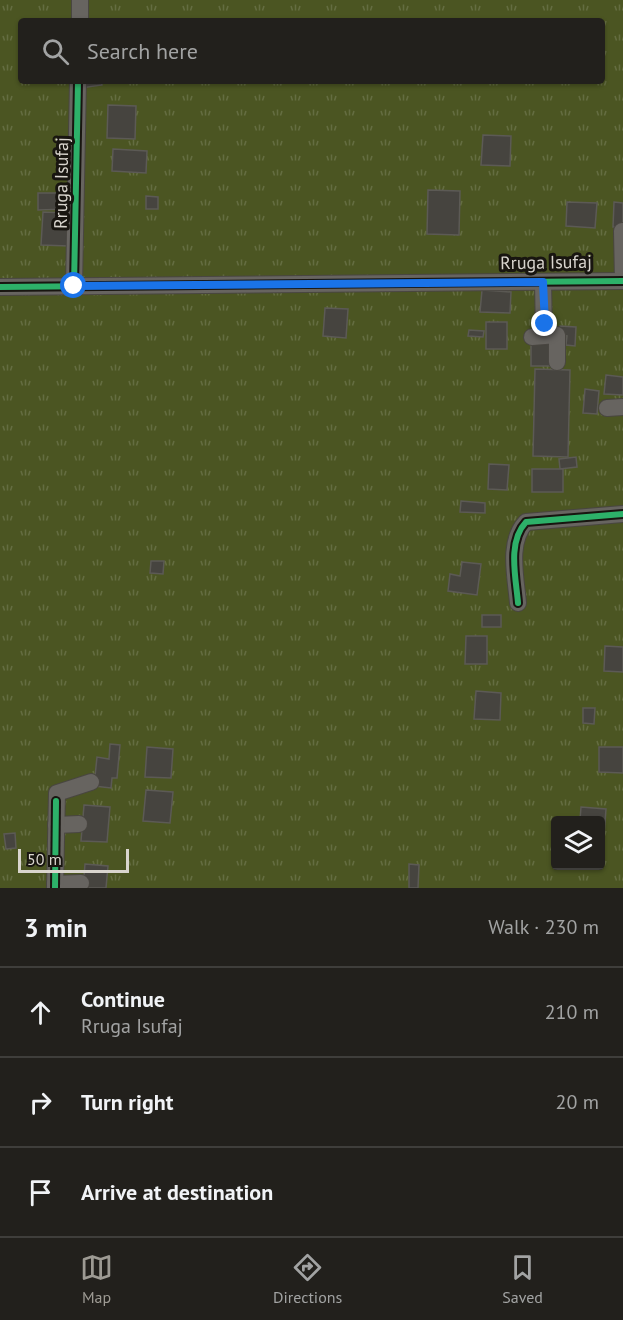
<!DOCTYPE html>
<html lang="en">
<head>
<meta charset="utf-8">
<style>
  body { margin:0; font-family:"PT Sans",sans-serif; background:#2a2825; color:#f1f3f6 }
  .controls { position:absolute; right:18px; bottom:18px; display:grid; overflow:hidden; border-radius:6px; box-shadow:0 2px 4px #0004 }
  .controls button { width:54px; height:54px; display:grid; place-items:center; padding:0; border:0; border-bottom:2px solid #3f3e3b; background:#22201c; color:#f1f3f6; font:30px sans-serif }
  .scale { position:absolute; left:18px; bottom:15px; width:111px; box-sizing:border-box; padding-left:6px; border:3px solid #d9d5ce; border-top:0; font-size:16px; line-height:21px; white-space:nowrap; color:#d9d5ce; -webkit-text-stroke:4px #181510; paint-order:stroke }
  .stop { position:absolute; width:18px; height:18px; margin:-14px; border:4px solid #1a73e8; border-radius:50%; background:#fff }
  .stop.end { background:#1a73e8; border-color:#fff; box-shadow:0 2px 6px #0008 }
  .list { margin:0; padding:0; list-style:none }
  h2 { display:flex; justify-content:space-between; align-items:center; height:78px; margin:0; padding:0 24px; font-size:26px }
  h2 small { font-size:20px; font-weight:400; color:#a2a3a3 }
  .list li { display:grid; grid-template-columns:39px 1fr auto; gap:18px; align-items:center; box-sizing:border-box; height:90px; padding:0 24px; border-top:2px solid #3f3e3b }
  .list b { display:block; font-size:22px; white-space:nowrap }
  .list p { margin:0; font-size:20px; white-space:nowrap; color:#a2a3a3 }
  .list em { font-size:20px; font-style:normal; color:#a2a3a3 }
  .icon { flex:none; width:33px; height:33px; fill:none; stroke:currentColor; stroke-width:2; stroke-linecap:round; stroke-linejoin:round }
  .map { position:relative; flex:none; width:623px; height:888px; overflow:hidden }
  .search { position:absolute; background:#22201c; box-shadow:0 2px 4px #0004; left:18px; right:18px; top:18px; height:66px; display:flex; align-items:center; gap:15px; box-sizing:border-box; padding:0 21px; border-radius:6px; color:#a2a3a3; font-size:22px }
  .sheet { height:348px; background:#22201c }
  nav { display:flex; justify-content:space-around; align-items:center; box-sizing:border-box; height:84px; border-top:2px solid #3f3e3b; background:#22201c; font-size:16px; color:#a2a3a3 }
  nav a { display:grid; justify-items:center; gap:3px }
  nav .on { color:#9d9a93 }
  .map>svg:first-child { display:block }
</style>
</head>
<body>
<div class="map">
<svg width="623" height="888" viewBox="0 0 623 888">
  <defs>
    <pattern id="grass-tufts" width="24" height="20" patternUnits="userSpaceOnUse" patternTransform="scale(1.5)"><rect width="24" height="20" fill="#4b5522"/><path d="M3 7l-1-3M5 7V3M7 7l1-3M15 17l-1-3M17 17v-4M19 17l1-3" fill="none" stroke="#646d41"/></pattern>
  </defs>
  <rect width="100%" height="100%" fill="#2e2b25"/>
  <!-- grass -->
  <path fill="url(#grass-tufts)" fill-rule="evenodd" d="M 0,0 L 623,0 L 623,888 L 0,888 ZM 21,21 L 602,21 L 602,81 L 21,81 ZM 556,820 L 600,820 L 600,866 L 556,866 Z"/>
  <!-- building -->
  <g fill="#46443f" stroke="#5c5a55" stroke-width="1.5">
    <path d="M 80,81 L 101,81 L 102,85 L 81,88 Z"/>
    <path d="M 108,105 L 136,106 L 135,139 L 107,138 Z"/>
    <path d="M 483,135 L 511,136 L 510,166 L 481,165 Z"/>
    <path d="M 113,149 L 147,151 L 146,173 L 112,171 Z"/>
    <path d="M 428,190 L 460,191 L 459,235 L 427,234 Z"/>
    <path d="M 38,193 L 63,193 L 63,201 L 70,201 L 70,209 L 38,210 Z"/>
    <path d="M 146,196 L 158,197 L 158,209 L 146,209 Z"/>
    <path d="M 567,202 L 597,203 L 595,228 L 566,226 Z"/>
    <path d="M 614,202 L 623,203 L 623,227 L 613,227 Z"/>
    <path d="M 43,212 L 70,213 L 69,246 L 41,245 Z"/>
    <path d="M 482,290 L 511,292 L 510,313 L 480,312 Z"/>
    <path d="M 325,308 L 348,309 L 346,338 L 323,336 Z"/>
    <rect x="486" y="322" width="21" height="27"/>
    <path d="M 560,326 L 576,327 L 575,346 L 566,345 L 567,336 L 559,335 Z"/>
    <path d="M 469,330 L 484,331 L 483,337 L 468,336 Z"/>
    <path d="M 531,340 L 552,340 L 553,366 L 531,366 Z"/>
    <path d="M 535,369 L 570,370 L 568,457 L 533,456 Z"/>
    <path d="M 606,375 L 623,377 L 623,395 L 604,394 Z"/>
    <path d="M 585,389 L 599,391 L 597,414 L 583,413 Z"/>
    <path d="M 576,457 L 577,467 L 560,469 L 559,459 Z"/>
    <path d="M 489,464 L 509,465 L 507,490 L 488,489 Z"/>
    <rect x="532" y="469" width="31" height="23"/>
    <path d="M 461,501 L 485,503 L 485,513 L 460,512 Z"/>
    <path d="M 151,561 L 164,561 L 163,574 L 150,573 Z"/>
    <path d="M 462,562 L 481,564 L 477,595 L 448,591 L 450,574 L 460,576 Z"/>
    <rect x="482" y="615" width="19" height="12"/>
    <path d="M 466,636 L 487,636 L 487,664 L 465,664 Z"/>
    <path d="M 605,646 L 623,647 L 623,672 L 604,671 Z"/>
    <path d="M 476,691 L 501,693 L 500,720 L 474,719 Z"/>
    <path d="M 583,708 L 595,708 L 594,724 L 583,723 Z"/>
    <path d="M 110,744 L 120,745 L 117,778 L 112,778 L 111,788 L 94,786 L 97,757 L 109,759 Z"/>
    <path d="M 147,747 L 173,749 L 171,778 L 145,777 Z"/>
    <path d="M 599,747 L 623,747 L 623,773 L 599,772 Z"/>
    <path d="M 146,790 L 173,792 L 170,823 L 143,821 Z"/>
    <path d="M 84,805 L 110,807 L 107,842 L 81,841 Z"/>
    <path d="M 581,807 L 606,809 L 604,836 L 600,835 L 600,820 L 580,820 Z"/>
    <path d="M 15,833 L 16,848 L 6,849 L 4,834 Z"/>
    <path d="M 85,864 L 108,866 L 106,888 L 83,888 Z"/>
    <path d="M 409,864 L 419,865 L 418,888 L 409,888 Z"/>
  </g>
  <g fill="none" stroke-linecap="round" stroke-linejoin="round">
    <defs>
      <g id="minor">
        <path d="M 80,21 L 80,0"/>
        <path d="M 622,231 L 623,281"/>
        <path d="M 543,282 L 544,335"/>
        <path d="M 74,286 L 78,81"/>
        <path d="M 0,287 L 623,281"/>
        <path d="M 532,337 L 557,335 L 557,362"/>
        <path d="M 607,408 L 623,407"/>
        <path d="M 518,603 C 516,578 507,542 526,522 L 623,514"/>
        <path d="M 56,825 L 79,824"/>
        <path d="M 55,884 L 81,883"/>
        <path d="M 55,888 L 57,793 L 91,782"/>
      </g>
    </defs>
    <!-- minor casing -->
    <use href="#minor" stroke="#494641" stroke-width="18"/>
    <!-- minor -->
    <use href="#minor" stroke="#676460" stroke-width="16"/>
    <defs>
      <g id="cycleway">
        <path d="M 74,286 L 78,81"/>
        <path d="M 0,287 L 623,281"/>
        <path d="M 518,603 C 516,578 507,542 526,522 L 623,514"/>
        <path d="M 55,888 L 56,801"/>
      </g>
    </defs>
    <!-- cycleway casing -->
    <use href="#cycleway" stroke="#181510" stroke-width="10"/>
    <!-- cycleway -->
    <use href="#cycleway" stroke="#2db169" stroke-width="6"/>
  </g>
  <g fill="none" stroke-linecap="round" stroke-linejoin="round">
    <!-- route -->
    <path stroke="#1a73e8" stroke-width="8" d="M 74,286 L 543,282 L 545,324"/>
  </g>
  <g text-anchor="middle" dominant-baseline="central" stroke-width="6" stroke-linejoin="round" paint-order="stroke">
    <!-- street labels -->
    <g font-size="18" fill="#d9d5ce" stroke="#181510">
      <text transform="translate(61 183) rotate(-89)">Rruga Isufaj</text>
      <text transform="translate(546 262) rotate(-1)">Rruga Isufaj</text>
    </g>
  </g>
</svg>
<div class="controls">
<button><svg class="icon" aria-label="layers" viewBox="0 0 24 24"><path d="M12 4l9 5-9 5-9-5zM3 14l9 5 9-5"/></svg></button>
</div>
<div class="scale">50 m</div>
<div class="stop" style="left:74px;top:286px"></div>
<div class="stop end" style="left:545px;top:324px"></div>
<div class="search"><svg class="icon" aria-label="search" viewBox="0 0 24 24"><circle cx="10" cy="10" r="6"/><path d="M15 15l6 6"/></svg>Search here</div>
</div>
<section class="sheet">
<h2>3 min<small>Walk · 230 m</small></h2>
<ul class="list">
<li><svg class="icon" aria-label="ahead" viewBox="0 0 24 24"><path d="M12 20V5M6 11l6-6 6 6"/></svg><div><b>Continue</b><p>Rruga Isufaj</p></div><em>210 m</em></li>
<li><svg class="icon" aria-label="right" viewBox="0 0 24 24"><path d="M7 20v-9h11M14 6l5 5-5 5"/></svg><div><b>Turn right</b></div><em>20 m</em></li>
<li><svg class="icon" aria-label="arrive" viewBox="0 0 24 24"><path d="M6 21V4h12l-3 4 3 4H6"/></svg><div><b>Arrive at destination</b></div></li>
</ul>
</section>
<nav>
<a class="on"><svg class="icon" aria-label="map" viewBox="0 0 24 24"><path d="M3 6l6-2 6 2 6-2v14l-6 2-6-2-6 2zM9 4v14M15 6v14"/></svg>Map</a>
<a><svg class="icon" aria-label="directions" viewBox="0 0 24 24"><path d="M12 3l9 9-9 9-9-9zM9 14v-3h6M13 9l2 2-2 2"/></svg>Directions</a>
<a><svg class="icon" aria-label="saved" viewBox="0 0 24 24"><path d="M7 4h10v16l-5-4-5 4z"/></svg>Saved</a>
</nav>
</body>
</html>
